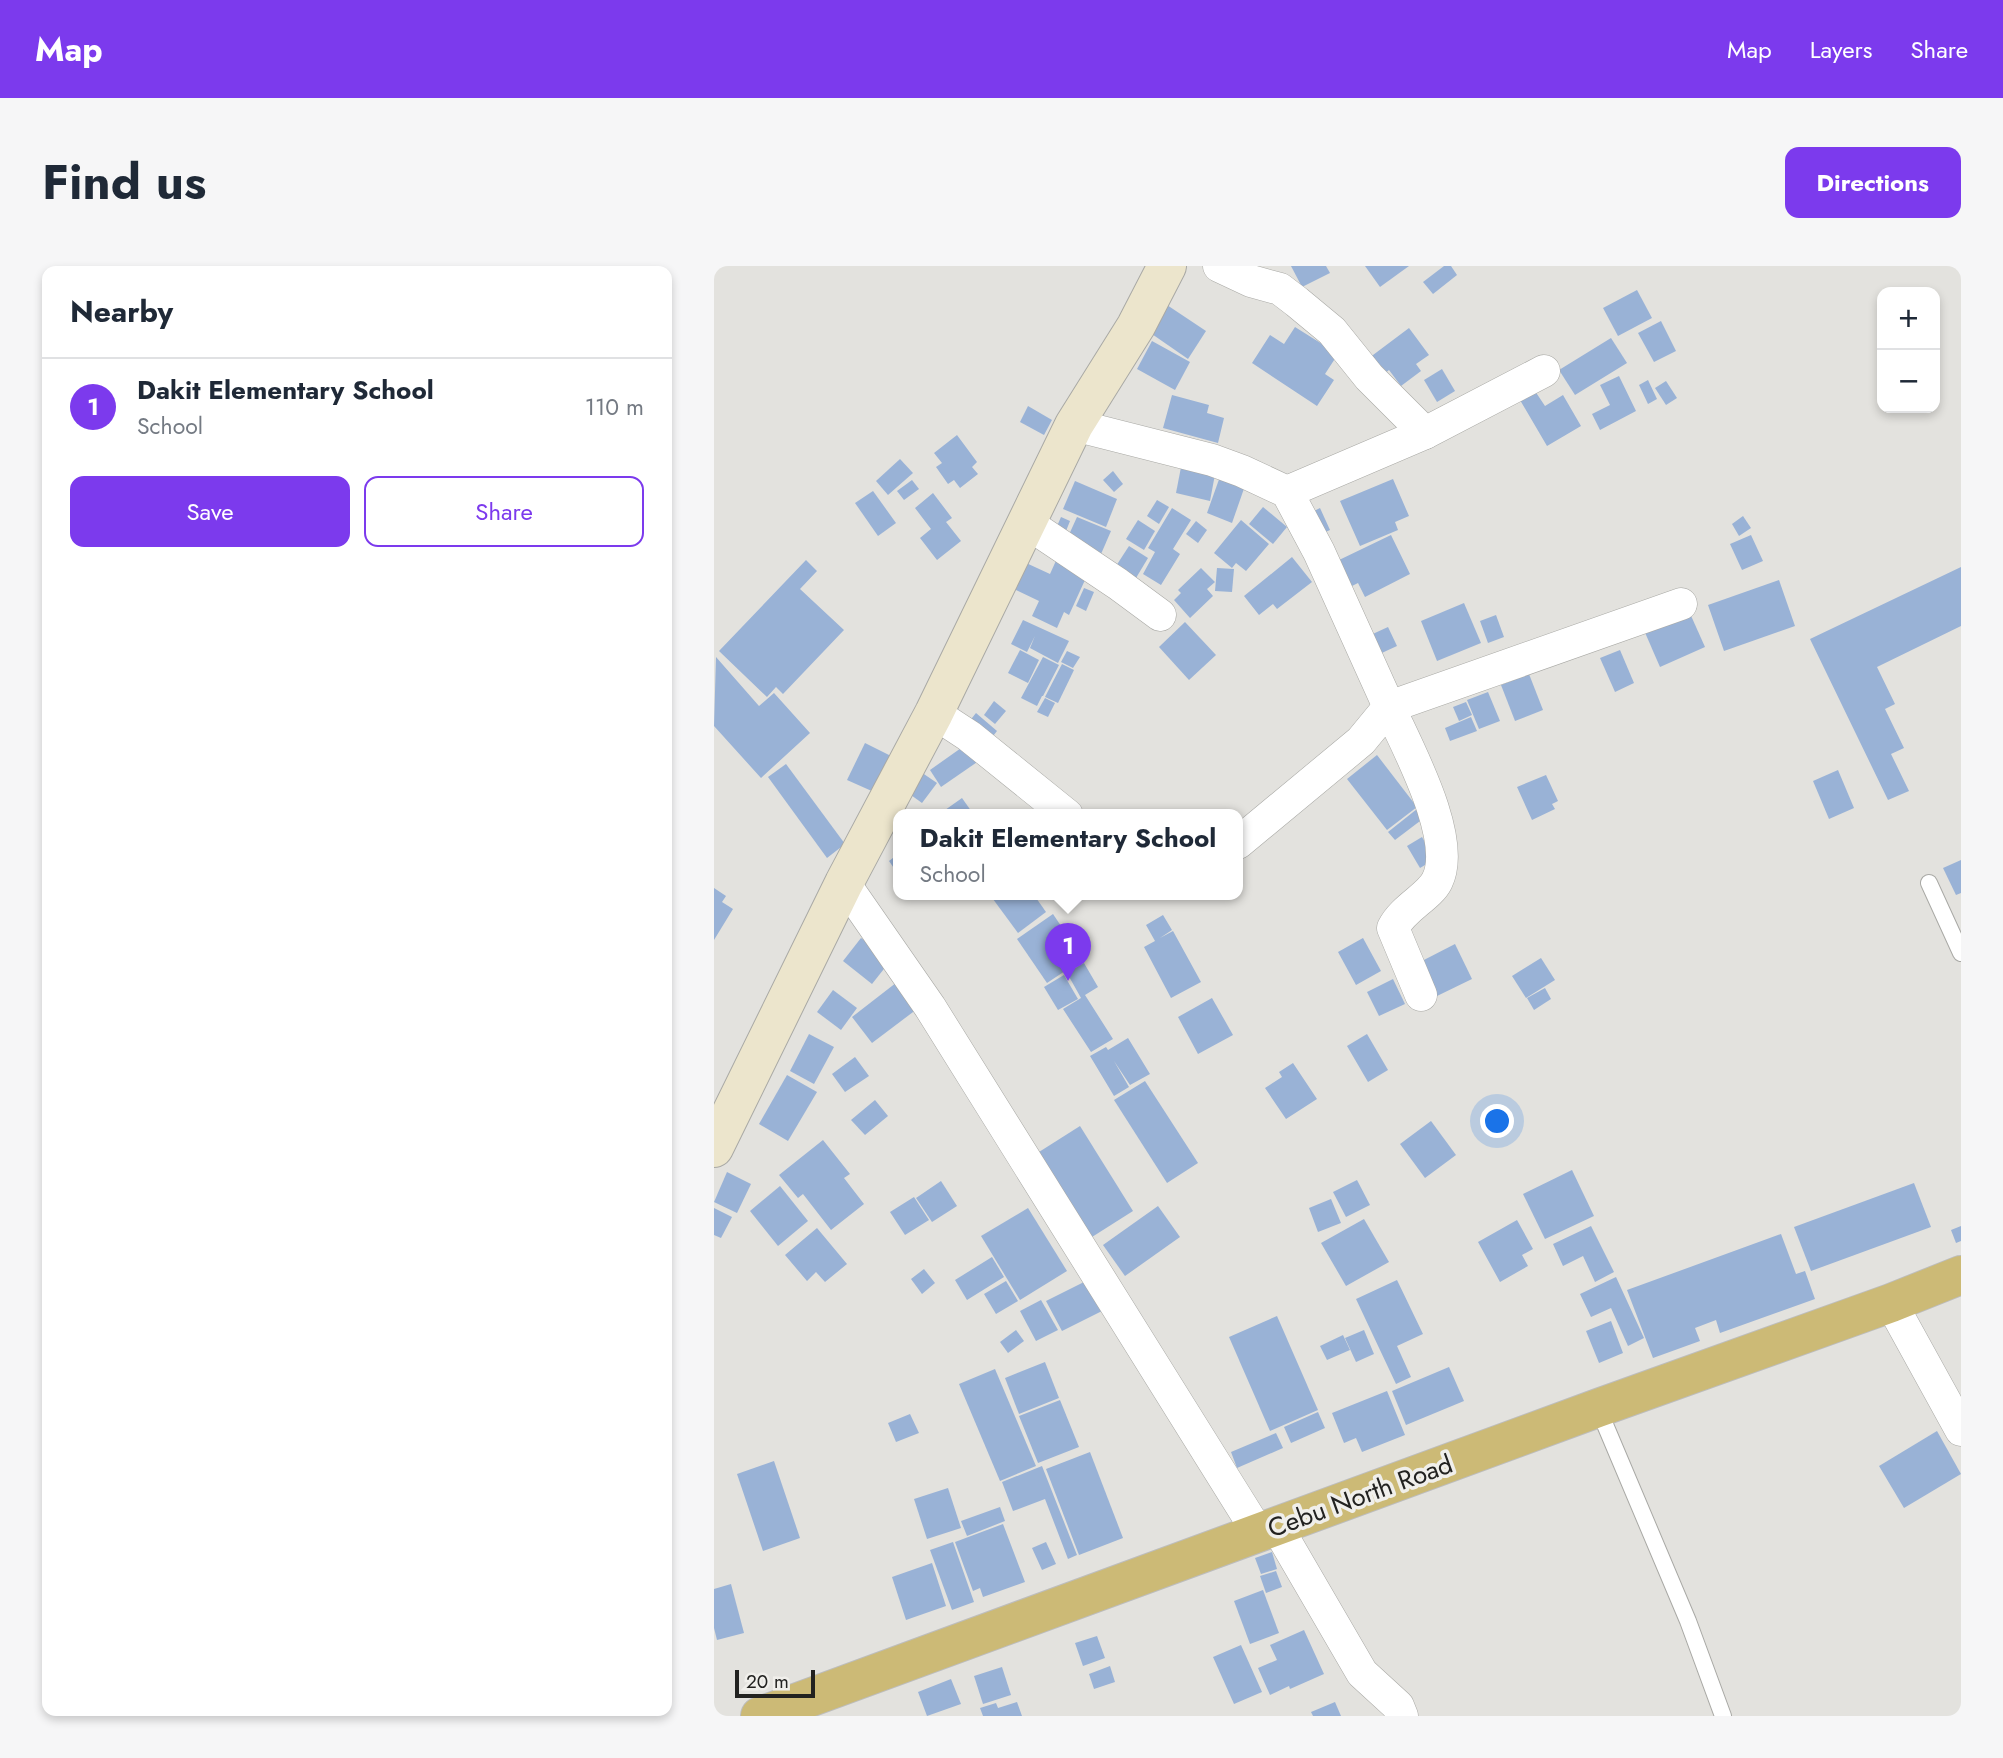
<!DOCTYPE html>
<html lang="en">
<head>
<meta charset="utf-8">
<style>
  body { margin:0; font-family:Jost,sans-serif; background:#f6f6f7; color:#1f2937 }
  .controls { position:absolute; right:21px; top:21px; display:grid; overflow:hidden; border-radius:14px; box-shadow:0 4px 10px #0003 }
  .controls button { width:63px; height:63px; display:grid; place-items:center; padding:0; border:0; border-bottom:2px solid #e0e1e3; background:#fff; color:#1f2937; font:35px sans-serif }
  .scale { position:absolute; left:21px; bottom:18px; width:80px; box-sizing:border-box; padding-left:7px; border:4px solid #222220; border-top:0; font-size:19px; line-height:24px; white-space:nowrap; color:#222220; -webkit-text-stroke:5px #f0efeb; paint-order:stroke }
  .you { position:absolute; left:784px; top:856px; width:24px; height:24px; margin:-18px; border:5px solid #fff; border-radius:50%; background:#1a73e8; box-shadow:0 0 0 10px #1a73e833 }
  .badge { display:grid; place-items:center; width:46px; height:46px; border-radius:50%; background:#7c3aed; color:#fff; font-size:23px; font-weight:700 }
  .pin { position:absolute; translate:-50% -58px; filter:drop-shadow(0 2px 4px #0008) }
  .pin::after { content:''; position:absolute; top:37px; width:24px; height:21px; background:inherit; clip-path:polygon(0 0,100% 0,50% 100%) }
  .popup { position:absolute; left:179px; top:543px; width:350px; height:91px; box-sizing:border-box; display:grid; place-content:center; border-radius:14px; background:#fff; filter:drop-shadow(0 2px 5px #0005); font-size:23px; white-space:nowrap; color:#747a83 }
  .popup b { font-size:26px; color:#1f2937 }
  .popup::after { content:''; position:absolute; left:50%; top:100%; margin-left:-14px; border:14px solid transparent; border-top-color:#fff }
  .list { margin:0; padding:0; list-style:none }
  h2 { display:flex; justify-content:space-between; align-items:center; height:91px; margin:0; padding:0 28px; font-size:30px }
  h2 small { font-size:23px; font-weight:400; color:#747a83 }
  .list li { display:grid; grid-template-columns:46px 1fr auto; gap:21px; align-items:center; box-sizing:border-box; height:98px; padding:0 28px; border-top:2px solid #e0e1e3 }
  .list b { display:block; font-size:26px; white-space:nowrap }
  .list p { margin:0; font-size:23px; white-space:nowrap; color:#747a83 }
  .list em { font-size:23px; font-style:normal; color:#747a83 }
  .actions { display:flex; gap:14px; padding:21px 28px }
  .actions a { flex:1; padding:16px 0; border:2px solid #7c3aed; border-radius:14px; text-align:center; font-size:24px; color:#7c3aed }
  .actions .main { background:#7c3aed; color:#fff }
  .map { position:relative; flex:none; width:1247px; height:1450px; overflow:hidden; border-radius:14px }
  header { display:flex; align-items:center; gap:42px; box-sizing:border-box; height:98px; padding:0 35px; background:#7c3aed; color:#fff }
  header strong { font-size:33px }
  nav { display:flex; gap:38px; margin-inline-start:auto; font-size:24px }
  .intro { display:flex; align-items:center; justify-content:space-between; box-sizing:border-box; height:168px; padding:0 42px }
  h1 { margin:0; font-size:49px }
  .button { padding:18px 32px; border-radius:14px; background:#7c3aed; color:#fff; font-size:24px; font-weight:700 }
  main { display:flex; gap:42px; padding:0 42px }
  aside { flex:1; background:#fff; border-radius:14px; box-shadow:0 4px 10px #0003 }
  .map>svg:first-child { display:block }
</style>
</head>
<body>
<header>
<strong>Map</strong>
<nav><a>Map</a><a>Layers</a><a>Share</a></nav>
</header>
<div class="intro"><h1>Find us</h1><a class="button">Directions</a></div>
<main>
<aside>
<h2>Nearby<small></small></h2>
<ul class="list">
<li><span class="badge">1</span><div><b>Dakit Elementary School</b><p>School</p></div><em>110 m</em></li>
</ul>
<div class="actions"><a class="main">Save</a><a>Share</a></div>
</aside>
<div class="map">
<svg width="1247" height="1450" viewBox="0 0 1247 1450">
  <rect width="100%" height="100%" fill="#e3e2de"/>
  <!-- building -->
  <g fill="#99b2d6">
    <path d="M 577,0 L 612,0 L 616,7 L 588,21 Z"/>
    <path d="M 651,0 L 695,0 L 666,21 Z"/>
    <path d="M 730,0 L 737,0 L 743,9 L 719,28 L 709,16 Z"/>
    <path d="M 923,24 L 938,52 L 904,70 L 889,42 Z"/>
    <path d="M 453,39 L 492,65 L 474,93 L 435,66 Z"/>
    <path d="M 947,55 L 962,85 L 940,96 L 924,67 Z"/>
    <path d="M 581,61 L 624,88 L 611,108 L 620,114 L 603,140 L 538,97 L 556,69 L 570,78 Z"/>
    <path d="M 695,62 L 715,89 L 702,98 L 707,105 L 687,120 L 675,104 L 664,113 L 651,95 Z"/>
    <path d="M 897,72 L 913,97 L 861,129 L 845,104 Z"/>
    <path d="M 438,75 L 476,96 L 461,124 L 423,103 Z"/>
    <path d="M 728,103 L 741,125 L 723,136 L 710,114 Z"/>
    <path d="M 905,110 L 922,145 L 886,164 L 878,148 L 896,139 L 886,119 Z"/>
    <path d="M 934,114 L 943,133 L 934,138 L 925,119 Z"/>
    <path d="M 952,115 L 963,132 L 952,139 L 941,122 Z"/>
    <path d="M 821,125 L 831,140 L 849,129 L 867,160 L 833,180 L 806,134 Z"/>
    <path d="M 458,129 L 495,139 L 493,147 L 510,152 L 504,177 L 449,162 Z"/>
    <path d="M 314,140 L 338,154 L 330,169 L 306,156 Z"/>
    <path d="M 243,169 L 263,196 L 258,201 L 264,208 L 246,222 L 240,214 L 234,218 L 222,201 L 228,197 L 220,187 Z"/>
    <path d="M 186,193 L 199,207 L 174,229 L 162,215 Z"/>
    <path d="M 468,196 L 502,203 L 496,235 L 462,227 Z"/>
    <path d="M 399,205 L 409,218 L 400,226 L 389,214 Z"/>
    <path d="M 508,205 L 533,214 L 518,257 L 493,247 Z"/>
    <path d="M 679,213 L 695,250 L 681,256 L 684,264 L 646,280 L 626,235 Z"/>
    <path d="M 198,214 L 205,223 L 190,234 L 183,225 Z"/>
    <path d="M 361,215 L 403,233 L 392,261 L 349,243 Z"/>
    <path d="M 159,225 L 182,257 L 164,270 L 141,237 Z"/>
    <path d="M 219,227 L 238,252 L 232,256 L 247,275 L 223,294 L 206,272 L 217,263 L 201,242 Z"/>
    <path d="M 443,234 L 455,241 L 445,258 L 433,250 Z"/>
    <path d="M 549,241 L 573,261 L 559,278 L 535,258 Z"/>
    <path d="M 458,242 L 477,254 L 459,283 L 466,288 L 447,319 L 429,308 L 441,286 L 434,282 Z"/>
    <path d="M 606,242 L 616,264 L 605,269 L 596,247 Z"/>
    <path d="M 1029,250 L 1037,262 L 1025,270 L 1018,258 Z"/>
    <path d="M 347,251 L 356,255 L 350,270 L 340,267 Z"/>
    <path d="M 363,251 L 397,265 L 387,288 L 353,273 Z"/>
    <path d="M 424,254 L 441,265 L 430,284 L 412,273 Z"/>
    <path d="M 527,254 L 555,278 L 532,305 L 522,297 L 518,302 L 500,287 Z"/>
    <path d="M 482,255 L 493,264 L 484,277 L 472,268 Z"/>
    <path d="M 677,269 L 696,308 L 651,331 L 644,317 L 636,321 L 623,295 Z"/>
    <path d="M 1037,269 L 1049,295 L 1028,304 L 1016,278 Z"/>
    <path d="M 415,280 L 434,292 L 422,312 L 402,300 Z"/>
    <path d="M 345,288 L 376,303 L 355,349 L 350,346 L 343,362 L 318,350 L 325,335 L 298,322 L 310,296 L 336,308 Z"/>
    <path d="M 578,291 L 598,316 L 563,343 L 559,338 L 545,349 L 530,330 Z"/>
    <path d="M 92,294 L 103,305 L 86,323 L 130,364 L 69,428 L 62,421 L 53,431 L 5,385 Z"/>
    <path d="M 1247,301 L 1247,360 L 1163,401 L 1181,438 L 1171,443 L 1190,482 L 1177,488 L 1195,525 L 1174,534 L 1096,373 Z"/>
    <path d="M 487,302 L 501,316 L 493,323 L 499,330 L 476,352 L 460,334 L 467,327 L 464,324 Z"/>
    <path d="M 503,302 L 520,303 L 518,326 L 501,325 Z"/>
    <path d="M 1065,314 L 1081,360 L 1010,385 L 994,339 Z"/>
    <path d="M 370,322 L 380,326 L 372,345 L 362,340 Z"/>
    <path d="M 750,337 L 767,377 L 723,395 L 707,355 Z"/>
    <path d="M 974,343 L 991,381 L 946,401 L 929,362 Z"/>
    <path d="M 782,349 L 790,371 L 774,377 L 766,355 Z"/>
    <path d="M 309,354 L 355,375 L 344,397 L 316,382 L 321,370 L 313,386 L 297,378 Z"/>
    <path d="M 471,356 L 502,389 L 475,414 L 445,381 Z"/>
    <path d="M 674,361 L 683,380 L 659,391 L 650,372 Z"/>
    <path d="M 306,384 L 325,394 L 314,417 L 294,407 Z"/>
    <path d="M 906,384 L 920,417 L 901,426 L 886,392 Z"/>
    <path d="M 353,385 L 366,391 L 359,402 L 347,396 Z"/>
    <path d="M 2,391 L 45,440 L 60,427 L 96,467 L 47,512 L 0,460 Z"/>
    <path d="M 329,391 L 345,399 L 329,430 L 327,430 L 328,430 L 323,440 L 307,432 Z"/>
    <path d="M 348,398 L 360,404 L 344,437 L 331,431 Z"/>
    <path d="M 815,408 L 829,444 L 801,455 L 787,419 Z"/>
    <path d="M 774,426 L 786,455 L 765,463 L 753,434 Z"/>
    <path d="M 331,432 L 341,437 L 334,451 L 323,446 Z"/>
    <path d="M 280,435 L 292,445 L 281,458 L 270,449 Z"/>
    <path d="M 752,436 L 758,449 L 745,455 L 739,441 Z"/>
    <path d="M 262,447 L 283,465 L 272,479 L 250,462 Z"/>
    <path d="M 757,451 L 763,465 L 736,475 L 731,462 Z"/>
    <path d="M 257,475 L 269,492 L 227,521 L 216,504 Z"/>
    <path d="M 151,477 L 177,490 L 160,526 L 133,514 Z"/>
    <path d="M 663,489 L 703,541 L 673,564 L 633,513 Z"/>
    <path d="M 72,498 L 131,578 L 113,592 L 54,511 Z"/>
    <path d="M 204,504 L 223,517 L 208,537 L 190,524 Z"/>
    <path d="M 1124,504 L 1140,542 L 1115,553 L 1099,515 Z"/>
    <path d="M 832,509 L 844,535 L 838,538 L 841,543 L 818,554 L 803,521 Z"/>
    <path d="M 248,532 L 260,549 L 224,549 Z"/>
    <path d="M 703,543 L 710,552 L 681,574 L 674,566 Z"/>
    <path d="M 708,571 L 721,593 L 706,602 L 693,580 Z"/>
    <path d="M 184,588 L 184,608 L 175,595 Z"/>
    <path d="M 1247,594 L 1247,627 L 1242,629 L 1229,602 Z"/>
    <path d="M 0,622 L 12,630 L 8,636 L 19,643 L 0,674 Z"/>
    <path d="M 276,629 L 320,629 L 332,646 L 304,667 Z"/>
    <path d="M 339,648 L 369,693 L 333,717 L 303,673 Z"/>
    <path d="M 449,649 L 458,664 L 446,672 L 459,665 L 487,716 L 457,732 L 430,681 L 441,675 L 432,659 Z"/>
    <path d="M 147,672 L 177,694 L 158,718 L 129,695 Z"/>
    <path d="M 649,672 L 667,705 L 642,719 L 624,686 Z"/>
    <path d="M 741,678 L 758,713 L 723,730 L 706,696 Z"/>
    <path d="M 827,692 L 841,714 L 812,732 L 798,710 Z"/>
    <path d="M 370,697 L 384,721 L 371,729 L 399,773 L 377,786 L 349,743 L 367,732 L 353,707 Z"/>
    <path d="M 350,709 L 364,733 L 344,744 L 330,721 Z"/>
    <path d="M 187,713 L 207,740 L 158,777 L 138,751 Z"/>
    <path d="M 679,713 L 691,738 L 665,750 L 653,726 Z"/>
    <path d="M 831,722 L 837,733 L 820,744 L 813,732 Z"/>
    <path d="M 119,724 L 143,742 L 127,764 L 103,746 Z"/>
    <path d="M 498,732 L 519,769 L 484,788 L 464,751 Z"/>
    <path d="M 95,768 L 120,781 L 100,818 L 76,805 Z"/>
    <path d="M 653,768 L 674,804 L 654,816 L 633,780 Z"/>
    <path d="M 414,772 L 436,808 L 416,819 L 400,795 L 415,821 L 400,830 L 376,790 L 392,781 L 394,784 Z"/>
    <path d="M 141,791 L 155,810 L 131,826 L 118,808 Z"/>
    <path d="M 579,797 L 603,833 L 572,853 L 551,822 L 568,811 L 565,806 Z"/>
    <path d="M 73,809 L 103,826 L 74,875 L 45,858 Z"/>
    <path d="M 431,815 L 484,897 L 453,917 L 400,834 Z"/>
    <path d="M 161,834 L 174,850 L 151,869 L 137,854 Z"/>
    <path d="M 717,855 L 742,889 L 711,912 L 686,878 Z"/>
    <path d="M 366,860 L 419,945 L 378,971 L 325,886 Z"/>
    <path d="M 109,874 L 136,908 L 130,912 L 150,938 L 117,964 L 89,928 L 84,932 L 65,909 Z"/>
    <path d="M 858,904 L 880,950 L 831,973 L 809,928 Z"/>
    <path d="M 13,906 L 37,918 L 23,947 L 0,936 Z"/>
    <path d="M 643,914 L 656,939 L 632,951 L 619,926 Z"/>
    <path d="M 227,915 L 243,940 L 218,956 L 202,932 Z"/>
    <path d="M 1200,917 L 1217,961 L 1097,1005 L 1080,961 Z"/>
    <path d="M 66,920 L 94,955 L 64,980 L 36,945 Z"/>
    <path d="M 200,931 L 215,954 L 191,969 L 176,946 Z"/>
    <path d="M 617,933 L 627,957 L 604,966 L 595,942 Z"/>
    <path d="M 444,940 L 466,971 L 411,1010 L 389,979 Z"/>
    <path d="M 0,942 L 18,951 L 7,972 L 0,969 Z"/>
    <path d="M 314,942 L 353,1005 L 306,1034 L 267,970 Z"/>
    <path d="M 650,953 L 675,996 L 632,1020 L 607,977 Z"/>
    <path d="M 803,954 L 819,983 L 808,989 L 814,1000 L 786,1016 L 764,976 Z"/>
    <path d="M 877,960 L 900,1006 L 881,1016 L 869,990 L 849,1000 L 839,978 Z"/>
    <path d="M 1247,960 L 1247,975 L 1242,977 L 1237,964 Z"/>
    <path d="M 103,962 L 133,998 L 111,1016 L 102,1006 L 93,1015 L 71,989 Z"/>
    <path d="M 1067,968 L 1082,1008 L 1091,1005 L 1101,1033 L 1006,1067 L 1002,1054 L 981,1062 L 986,1075 L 939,1092 L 913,1024 Z"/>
    <path d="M 278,991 L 290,1011 L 253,1034 L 241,1014 Z"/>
    <path d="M 210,1003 L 221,1017 L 208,1028 L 197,1013 Z"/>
    <path d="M 902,1011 L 930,1072 L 914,1080 L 897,1042 L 877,1051 L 866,1028 Z"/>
    <path d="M 378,1012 L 394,1042 L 348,1065 L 332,1035 Z"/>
    <path d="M 683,1014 L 709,1068 L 683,1080 L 697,1111 L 682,1118 L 642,1033 Z"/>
    <path d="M 292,1015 L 304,1035 L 282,1048 L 270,1028 Z"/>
    <path d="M 327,1034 L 344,1064 L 322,1075 L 306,1045 Z"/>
    <path d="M 563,1050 L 604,1144 L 556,1165 L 515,1071 Z"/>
    <path d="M 897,1055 L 909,1087 L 885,1097 L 872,1065 Z"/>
    <path d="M 302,1064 L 310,1075 L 294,1087 L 286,1076 Z"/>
    <path d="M 650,1064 L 660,1088 L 642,1096 L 631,1072 Z"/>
    <path d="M 629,1069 L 636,1084 L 613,1094 L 606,1080 Z"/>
    <path d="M 331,1096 L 345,1132 L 305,1148 L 291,1112 Z"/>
    <path d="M 735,1101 L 750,1135 L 692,1159 L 678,1125 Z"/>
    <path d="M 281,1103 L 322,1200 L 286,1215 L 245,1118 Z"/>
    <path d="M 673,1125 L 691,1169 L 648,1186 L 642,1172 L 630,1177 L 618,1147 Z"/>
    <path d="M 346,1134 L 365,1181 L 324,1197 L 305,1150 Z"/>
    <path d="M 604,1146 L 611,1162 L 577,1177 L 570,1161 Z"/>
    <path d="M 196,1148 L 205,1167 L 182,1176 L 174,1157 Z"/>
    <path d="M 1223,1165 L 1247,1208 L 1190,1242 L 1165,1200 Z"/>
    <path d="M 562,1167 L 569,1182 L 523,1202 L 517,1186 Z"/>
    <path d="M 376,1186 L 409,1272 L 365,1289 L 332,1203 Z"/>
    <path d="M 60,1195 L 86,1272 L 49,1285 L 23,1208 Z"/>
    <path d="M 328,1200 L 363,1289 L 354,1293 L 331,1233 L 299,1245 L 288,1216 Z"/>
    <path d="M 234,1222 L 247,1262 L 213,1273 L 200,1233 Z"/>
    <path d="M 286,1241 L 291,1255 L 253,1270 L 247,1255 Z"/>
    <path d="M 289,1258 L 311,1316 L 269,1331 L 266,1322 L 259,1325 L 241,1276 Z"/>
    <path d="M 239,1276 L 260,1336 L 238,1344 L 216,1284 Z"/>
    <path d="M 332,1276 L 342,1298 L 328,1304 L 318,1282 Z"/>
    <path d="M 558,1286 L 563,1303 L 547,1308 L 541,1292 Z"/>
    <path d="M 218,1297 L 232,1340 L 192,1354 L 178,1311 Z"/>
    <path d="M 562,1305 L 568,1321 L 552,1327 L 546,1310 Z"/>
    <path d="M 17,1318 L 30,1367 L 3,1374 L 0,1362 L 0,1323 Z"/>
    <path d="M 549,1324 L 565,1367 L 536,1378 L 520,1335 Z"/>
    <path d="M 590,1364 L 610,1408 L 576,1423 L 575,1420 L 556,1429 L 544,1402 L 563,1394 L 556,1379 Z"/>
    <path d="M 383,1370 L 391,1392 L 369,1400 L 361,1377 Z"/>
    <path d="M 527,1379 L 548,1426 L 520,1438 L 499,1391 Z"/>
    <path d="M 396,1400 L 401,1416 L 380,1423 L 375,1408 Z"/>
    <path d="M 288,1401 L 297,1429 L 269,1438 L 260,1410 Z"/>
    <path d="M 237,1413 L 247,1438 L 213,1450 L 204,1426 Z"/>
    <path d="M 303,1436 L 308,1450 L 269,1450 L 266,1442 L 282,1437 L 284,1442 Z"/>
    <path d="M 621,1436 L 627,1450 L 599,1450 L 597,1446 Z"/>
  </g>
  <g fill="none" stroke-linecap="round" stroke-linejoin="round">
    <defs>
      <g id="service">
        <path d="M 1215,617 L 1247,687"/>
        <path d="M 884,1142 L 974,1355 L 1009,1450"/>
      </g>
      <g id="minor">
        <path d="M 505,0 L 537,15 L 566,23 L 583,36 L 618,65 L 655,111 L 711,167 L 830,105"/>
        <path d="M 360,159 L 498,194 L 528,205 L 573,226 L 605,286 L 675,441 L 967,338"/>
        <path d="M 573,226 L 711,167"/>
        <path d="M 313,257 L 404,318 L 446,349"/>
        <path d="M 220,447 L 255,470 L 353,549"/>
        <path d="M 524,577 L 647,475 L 675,441 C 693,481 744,573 723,615 C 715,631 689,642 679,662 L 707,729"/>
        <path d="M 130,617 L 216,741 L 545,1268"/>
        <path d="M 1177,1037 L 1247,1164"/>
        <path d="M 563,1261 L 648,1407 L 684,1440 L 688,1450"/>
      </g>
      <path id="secondary" d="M 0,882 L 130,617 L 220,447 L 360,159 L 422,60 L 453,0"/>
      <path id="trunk" d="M 46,1450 L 884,1142 L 1177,1037 L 1247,1009"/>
    </defs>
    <!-- service casing -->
    <use href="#service" stroke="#a9a9a5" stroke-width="18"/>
    <!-- minor casing -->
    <use href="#minor" stroke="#a9a9a5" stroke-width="33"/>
    <!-- secondary casing -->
    <use href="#secondary" stroke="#a9a9a5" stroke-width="40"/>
    <!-- trunk casing -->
    <use href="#trunk" stroke="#bdbdbc" stroke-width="40"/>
    <!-- service -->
    <use href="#service" stroke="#fff" stroke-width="16"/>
    <!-- minor -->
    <use href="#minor" stroke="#fff" stroke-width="32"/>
    <!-- secondary -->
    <use href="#secondary" stroke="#ece5cc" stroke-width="38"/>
    <!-- trunk -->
    <use href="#trunk" stroke="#ccba76" stroke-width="38"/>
  </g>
  <g text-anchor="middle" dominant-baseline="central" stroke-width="7" stroke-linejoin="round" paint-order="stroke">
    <!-- street labels -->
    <g font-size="26" fill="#222220" stroke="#f0efeb">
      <text transform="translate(646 1230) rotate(-20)">Cebu North Road</text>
    </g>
  </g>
</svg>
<div class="controls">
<button>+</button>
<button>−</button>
</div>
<div class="scale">20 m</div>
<div class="you"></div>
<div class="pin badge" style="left:354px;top:715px">1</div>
<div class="popup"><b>Dakit Elementary School</b>School</div>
</div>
</main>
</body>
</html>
